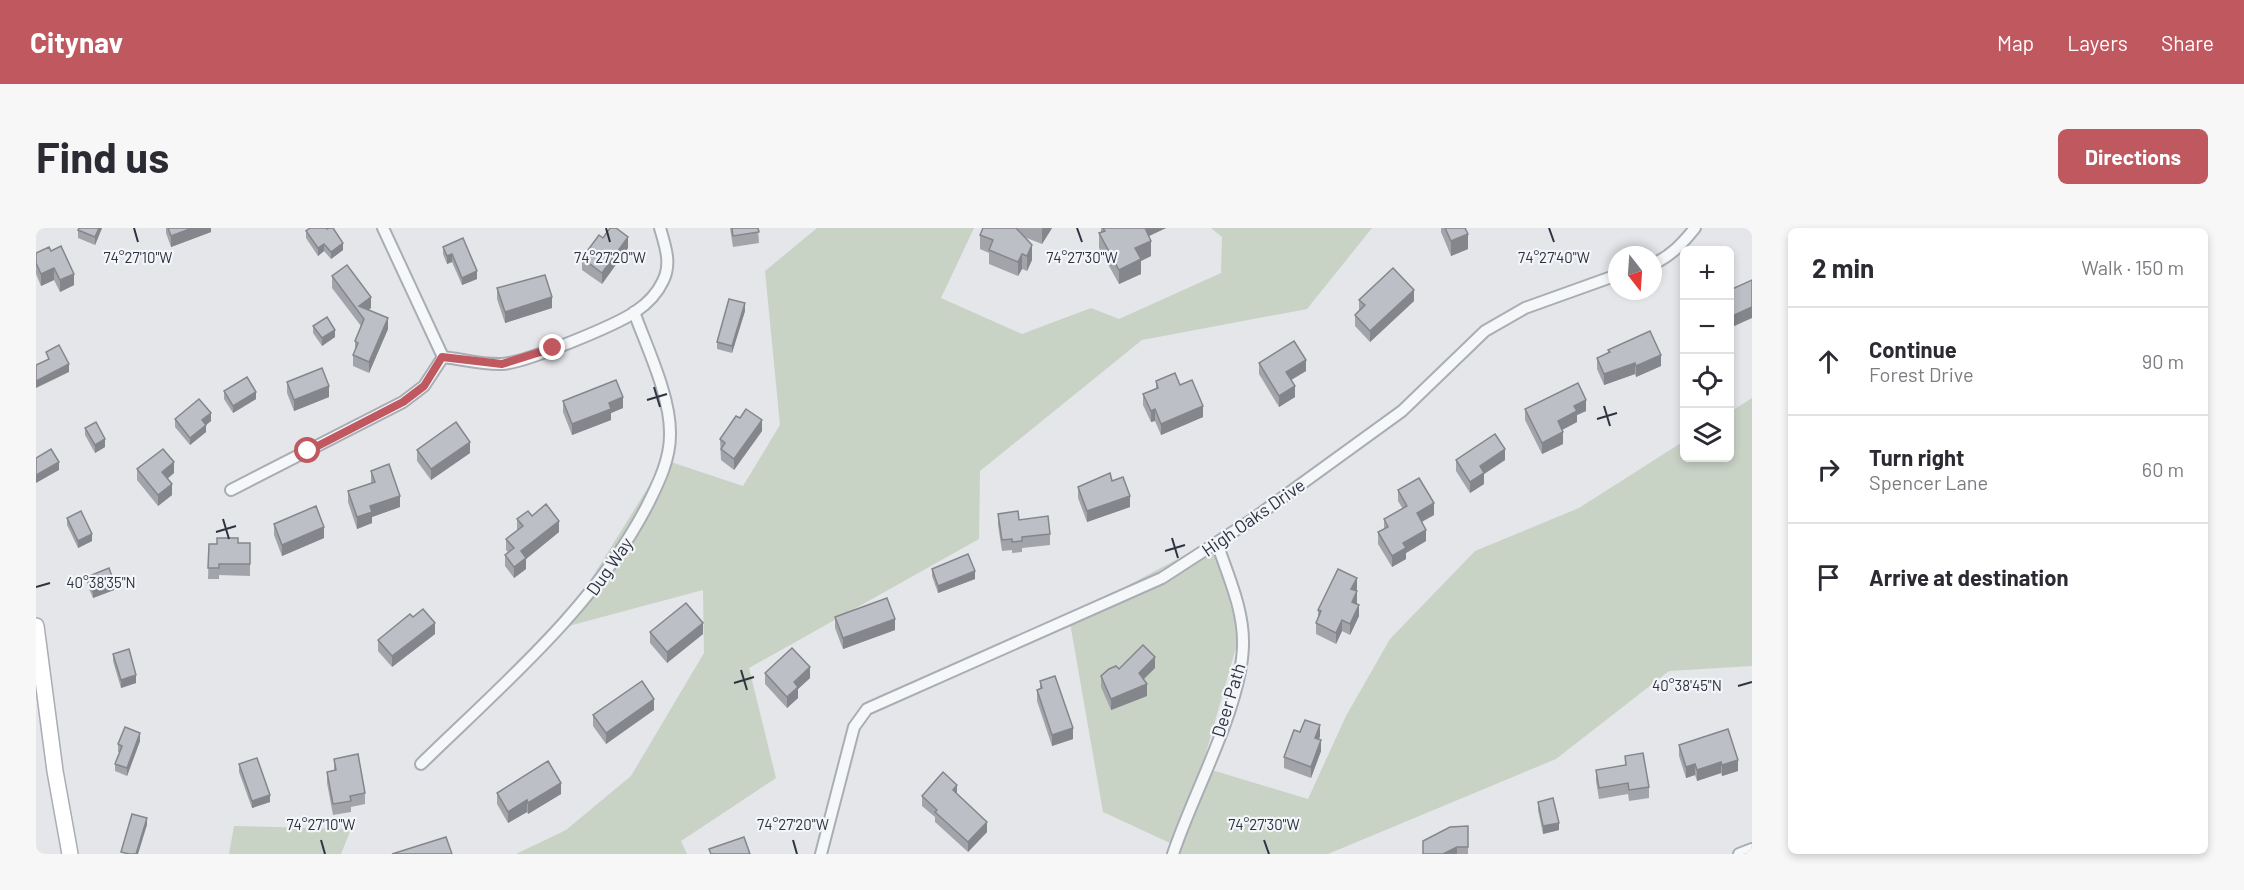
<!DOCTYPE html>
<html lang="en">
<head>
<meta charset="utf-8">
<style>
  body { margin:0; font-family:Barlow,sans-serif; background:#f7f7f7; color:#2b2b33 }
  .controls { position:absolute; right:18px; top:18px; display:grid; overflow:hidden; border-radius:9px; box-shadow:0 3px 9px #0003 }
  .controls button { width:54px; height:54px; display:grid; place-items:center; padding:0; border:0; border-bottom:2px solid #e1e1e2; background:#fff; color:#2b2b33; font:30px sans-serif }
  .compass { position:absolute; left:1572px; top:18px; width:54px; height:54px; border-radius:50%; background:#fff; box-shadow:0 3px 9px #0003; rotate:163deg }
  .stop { position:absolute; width:18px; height:18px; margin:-14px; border:4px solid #c05860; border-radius:50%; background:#fff }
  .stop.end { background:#c05860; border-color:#fff; box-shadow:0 2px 6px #0008 }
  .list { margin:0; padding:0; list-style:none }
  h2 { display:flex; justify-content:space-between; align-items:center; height:78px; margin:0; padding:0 24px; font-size:26px }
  h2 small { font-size:20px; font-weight:400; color:#7c7c81 }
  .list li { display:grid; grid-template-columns:39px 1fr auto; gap:18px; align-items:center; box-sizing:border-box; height:108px; padding:0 24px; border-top:2px solid #e1e1e2 }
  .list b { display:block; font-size:22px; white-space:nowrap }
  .list p { margin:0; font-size:20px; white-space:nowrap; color:#7c7c81 }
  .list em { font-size:20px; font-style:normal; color:#7c7c81 }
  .icon { flex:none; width:33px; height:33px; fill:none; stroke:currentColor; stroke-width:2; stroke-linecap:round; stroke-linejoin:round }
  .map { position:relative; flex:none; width:1716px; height:626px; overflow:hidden; border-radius:9px }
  header { display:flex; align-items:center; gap:36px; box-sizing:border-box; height:84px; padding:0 30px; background:#c05860; color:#fff }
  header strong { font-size:28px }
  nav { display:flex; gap:33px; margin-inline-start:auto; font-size:21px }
  .intro { display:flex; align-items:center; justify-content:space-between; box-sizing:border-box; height:144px; padding:0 36px }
  h1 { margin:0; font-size:42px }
  .button { padding:15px 27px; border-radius:9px; background:#c05860; color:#fff; font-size:21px; font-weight:700 }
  main { display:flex; gap:36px; padding:0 36px }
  aside { flex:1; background:#fff; border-radius:9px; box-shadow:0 3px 9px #0003 }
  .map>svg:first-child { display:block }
</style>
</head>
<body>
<header>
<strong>Citynav</strong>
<nav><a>Map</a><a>Layers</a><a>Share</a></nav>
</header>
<div class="intro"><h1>Find us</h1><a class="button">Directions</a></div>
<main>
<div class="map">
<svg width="1716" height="626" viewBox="0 0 1716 626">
  <rect width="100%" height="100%" fill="#e4e6ea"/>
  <!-- green -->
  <g fill="#c8d3c6">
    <path d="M 781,0 L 938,0 L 905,70 L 986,106 L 1055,80 L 1083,91 L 1185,45 L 1186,9 L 1175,0 L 1336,0 L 1271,81 L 1106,112 L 944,243 L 943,311 L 713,440 L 740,550 L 645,613 L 651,626 L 480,626 L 530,602 L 595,548 L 668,425 L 667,362 L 525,400 L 629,232 L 707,258 L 744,197 L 729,43 Z"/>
    <path d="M 1716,170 L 1716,438 L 1633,443 L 1520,531 L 1292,626 L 1131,626 L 1134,615 L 1067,584 L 1033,389 L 1177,312 L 1203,409 L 1166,539 L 1272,571 L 1310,488 L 1354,411 L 1439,323 L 1543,280 L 1648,213 L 1648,230 L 1694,230 L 1694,184 Z"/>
    <path d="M 198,598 L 315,601 L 305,626 L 193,626 Z"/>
  </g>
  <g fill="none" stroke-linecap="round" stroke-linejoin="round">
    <defs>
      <g id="street">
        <path d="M 347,0 L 407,129 C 426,131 447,137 466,136 C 489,135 580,97 599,84 C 611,76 621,66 627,53 C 636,35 629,18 624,0"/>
        <path d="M 1617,36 C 1635,28 1647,15 1659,0"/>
        <path d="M 195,262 L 367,174 L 388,158 L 407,129"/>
        <path d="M 385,536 C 467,456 559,379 612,276 C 623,254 634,231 634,207 C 635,169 611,120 598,84"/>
        <path d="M 785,626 L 818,499 L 831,481 L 1126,350 L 1217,291 L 1366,183 L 1449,103 L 1489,80 L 1581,47"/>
        <path d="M 1137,626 C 1157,565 1206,478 1207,417 C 1208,382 1192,348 1181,315"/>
        <path d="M 1703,626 L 1716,621"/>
      </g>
      <path id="secondary" d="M 0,398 L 19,543 L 34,626"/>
    </defs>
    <!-- street casing -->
    <use href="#street" stroke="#a9adb4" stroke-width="14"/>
    <!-- secondary casing -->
    <use href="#secondary" stroke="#a9adb4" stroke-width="18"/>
    <!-- street -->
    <use href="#street" stroke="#f6f7f9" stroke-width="10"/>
    <!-- secondary -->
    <use href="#secondary" stroke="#fff" stroke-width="15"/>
  </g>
  <!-- wall -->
  <g fill="#a2a4aa">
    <path d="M 43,0 L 66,0 L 59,17 L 42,10 L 42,2 Z"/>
    <path d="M 130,0 L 175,0 L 175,4 L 135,19 L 130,5 Z"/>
    <path d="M 694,0 L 722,0 L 723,15 L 697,19 Z"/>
    <path d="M 947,0 L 1016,0 L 1006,16 L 988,9 L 996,32 L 991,43 L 986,41 L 982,48 L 953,36 L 953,25 L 944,21 L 944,7 Z"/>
    <path d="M 1065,0 L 1130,0 L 1112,8 L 1115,28 L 1105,33 L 1105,46 L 1083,56 L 1063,20 L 1063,5 L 1065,4 Z"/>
    <path d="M 1405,0 L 1429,0 L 1432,21 L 1415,28 L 1405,4 Z"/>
    <path d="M 270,3 L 307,22 L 295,31 L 288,23 L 282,28 L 270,10 Z"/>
    <path d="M 567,10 L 592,20 L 566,56 L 546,42 L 546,30 Z"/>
    <path d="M 407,19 L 441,51 L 426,57 L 416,34 L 411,36 L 407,26 Z"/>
    <path d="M 15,23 L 38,57 L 24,64 L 18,52 L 5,58 L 0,46 L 0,25 Z"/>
    <path d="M 296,48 L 335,80 L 332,82 L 352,101 L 333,145 L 317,138 L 317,127 L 319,122 L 319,113 L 325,98 L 296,60 Z"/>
    <path d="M 461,60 L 516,80 L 469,95 L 461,71 Z"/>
    <path d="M 1323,72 L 1378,73 L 1334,114 L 1319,98 L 1319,87 L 1323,82 Z"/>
    <path d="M 709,83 L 696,125 L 681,121 L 681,114 Z"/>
    <path d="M 277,98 L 299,109 L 286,118 L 277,105 Z"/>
    <path d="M 1572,122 L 1625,138 L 1600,149 L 1599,146 L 1568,157 L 1561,141 L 1561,130 L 1572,125 Z"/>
    <path d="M 1223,135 L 1270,143 L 1255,152 L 1259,169 L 1243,179 L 1223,146 Z"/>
    <path d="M 1120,153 L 1144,157 L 1167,189 L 1125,207 L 1119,193 L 1115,194 L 1107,177 L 1107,166 L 1120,161 Z"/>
    <path d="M 251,154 L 293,169 L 258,183 L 251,165 Z"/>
    <path d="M 188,163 L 220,171 L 197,185 L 188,171 Z"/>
    <path d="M 527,173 L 587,180 L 575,185 L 575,192 L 536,207 L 527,184 Z"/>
    <path d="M 1489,181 L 1550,183 L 1541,187 L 1541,194 L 1526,202 L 1527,216 L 1506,226 L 1489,192 Z"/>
    <path d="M 139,191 L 175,193 L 170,197 L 170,204 L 154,217 L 139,199 Z"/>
    <path d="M 49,200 L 69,219 L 59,225 L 49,207 Z"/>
    <path d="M 726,203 L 698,242 L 685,232 L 684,211 Z"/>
    <path d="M 381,222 L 434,225 L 395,252 L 381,233 Z"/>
    <path d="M 1420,232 L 1469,232 L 1448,246 L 1448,256 L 1434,265 L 1420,243 Z"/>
    <path d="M 101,241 L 138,245 L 131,251 L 136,267 L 122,278 L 101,252 Z"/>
    <path d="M 335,243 L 364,279 L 336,289 L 336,295 L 321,301 L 312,274 L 312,263 L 335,255 Z"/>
    <path d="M 1076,253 L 1094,279 L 1051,294 L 1042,270 L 1042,259 Z"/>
    <path d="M 1362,262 L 1398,287 L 1386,294 L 1390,313 L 1370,325 L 1370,331 L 1356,339 L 1342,316 L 1342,304 L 1348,301 L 1348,291 L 1367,281 L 1362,273 Z"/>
    <path d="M 962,286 L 983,292 L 1014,306 L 1014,317 L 986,320 L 986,324 L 976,325 L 976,322 L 966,323 L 962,297 Z"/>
    <path d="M 496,288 L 523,304 L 490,331 L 490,341 L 478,350 L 469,338 L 469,327 L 472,324 L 470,322 L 470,311 L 481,303 L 481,291 Z"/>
    <path d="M 31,290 L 56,313 L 42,320 L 31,297 Z"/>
    <path d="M 238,296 L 288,310 L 246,328 L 238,307 Z"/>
    <path d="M 214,315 L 214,348 L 183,347 L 183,351 L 172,351 L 173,316 Z"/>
    <path d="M 896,341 L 939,351 L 902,365 L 896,348 Z"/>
    <path d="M 51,349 L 78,362 L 57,370 L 51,356 Z"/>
    <path d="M 1321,361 L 1320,363 L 1320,376 L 1323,388 L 1314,407 L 1306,403 L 1300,416 L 1280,406 L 1280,395 L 1282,390 L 1282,382 Z"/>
    <path d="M 377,389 L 399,406 L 356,439 L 342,423 L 342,412 Z"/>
    <path d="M 799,389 L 859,402 L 807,421 L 799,400 Z"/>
    <path d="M 614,404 L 667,406 L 631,435 L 614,415 Z"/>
    <path d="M 77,426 L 100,455 L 85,460 L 77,433 Z"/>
    <path d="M 1119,440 L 1107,451 L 1111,468 L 1075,482 L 1065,459 L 1065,448 L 1083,441 Z"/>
    <path d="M 729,445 L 774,450 L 762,461 L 762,470 L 751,480 L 729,456 Z"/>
    <path d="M 1004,453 L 1037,511 L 1016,518 L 1001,473 L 1001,462 L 1004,461 Z"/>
    <path d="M 618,482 L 570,516 L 557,498 L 557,487 Z"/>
    <path d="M 1692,501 L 1702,543 L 1686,548 L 1685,545 L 1661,553 L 1659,547 L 1650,550 L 1643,528 L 1643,517 Z"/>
    <path d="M 1264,504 L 1284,508 L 1283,511 L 1285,523 L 1275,550 L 1248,540 L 1248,529 Z"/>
    <path d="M 104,513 L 91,548 L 79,543 L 79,536 L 84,524 L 82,524 L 82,516 Z"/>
    <path d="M 1589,528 L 1613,559 L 1613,570 L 1593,573 L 1592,566 L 1563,571 L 1560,553 L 1560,542 L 1589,537 Z"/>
    <path d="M 298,531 L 329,565 L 329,576 L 315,579 L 315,584 L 297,587 L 291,555 L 291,544 L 298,542 Z"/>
    <path d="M 203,536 L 234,574 L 216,580 L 203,544 Z"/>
    <path d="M 461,565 L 525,566 L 492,586 L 491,584 L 472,595 L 461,576 Z"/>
    <path d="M 921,566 L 951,604 L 932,624 L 899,594 L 899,589 L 886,578 L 886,568 Z"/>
    <path d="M 1502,574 L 1523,602 L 1507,606 L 1502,582 Z"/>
    <path d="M 1432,598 L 1432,626 L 1387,626 Z"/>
  </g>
  <!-- shaded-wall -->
  <g fill="#84868b">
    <path d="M 63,0 L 66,0 L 59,17 L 59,9 Z"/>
    <path d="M 156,0 L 175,0 L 175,4 L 135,19 L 135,8 Z"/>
    <path d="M 1007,0 L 1016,0 L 1006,16 L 1006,1 Z"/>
    <path d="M 1107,0 L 1130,0 L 1107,11 Z"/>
    <path d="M 1432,6 L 1432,21 L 1415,28 L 1415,13 Z"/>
    <path d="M 592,9 L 592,20 L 566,56 L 566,45 Z"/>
    <path d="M 1115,13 L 1115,28 L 1105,33 L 1105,46 L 1083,56 L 1083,42 L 1099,20 Z"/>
    <path d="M 307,15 L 307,22 L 295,31 L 295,24 Z"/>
    <path d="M 288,16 L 288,23 L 282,28 L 282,20 Z"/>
    <path d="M 996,17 L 996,32 L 991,43 L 991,28 Z"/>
    <path d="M 416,26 L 416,34 L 411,36 L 411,28 Z"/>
    <path d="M 986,26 L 986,41 L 982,48 L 982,34 Z"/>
    <path d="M 18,40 L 18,52 L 5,58 L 5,46 Z"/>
    <path d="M 441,43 L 441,51 L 426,57 L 426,50 Z"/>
    <path d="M 38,46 L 38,57 L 24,64 L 24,52 Z"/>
    <path d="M 1378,62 L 1378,73 L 1334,114 L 1334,103 Z"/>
    <path d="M 335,69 L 335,80 L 325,87 L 323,78 Z"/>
    <path d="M 516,69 L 516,80 L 469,95 L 469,84 Z"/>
    <path d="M 709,75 L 709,83 L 696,125 L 696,118 Z"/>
    <path d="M 1716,79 L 1716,90 L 1694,100 L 1694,89 Z"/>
    <path d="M 352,90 L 352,101 L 333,145 L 333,134 Z"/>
    <path d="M 299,102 L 299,109 L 286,118 L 286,110 Z"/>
    <path d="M 1625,127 L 1625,138 L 1600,149 L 1600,138 Z"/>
    <path d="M 1270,132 L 1270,143 L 1250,155 L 1250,144 Z"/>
    <path d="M 1599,135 L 1599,146 L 1568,157 L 1568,146 Z"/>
    <path d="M 33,136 L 33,144 L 0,160 L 0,153 Z"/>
    <path d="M 293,158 L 293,169 L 258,183 L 258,172 Z"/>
    <path d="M 1259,158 L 1259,169 L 1243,179 L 1243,168 Z"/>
    <path d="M 220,164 L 220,171 L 197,185 L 197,178 Z"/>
    <path d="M 587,169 L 587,180 L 575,185 L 575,192 L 536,207 L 536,196 L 573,175 Z"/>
    <path d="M 1550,172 L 1550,183 L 1541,187 L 1541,194 L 1522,204 L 1522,193 L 1538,178 Z"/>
    <path d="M 1167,178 L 1167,189 L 1125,207 L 1125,196 Z"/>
    <path d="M 1119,181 L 1119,193 L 1115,194 L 1115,183 Z"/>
    <path d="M 175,185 L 175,193 L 170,197 L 170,204 L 154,217 L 154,210 L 166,192 Z"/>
    <path d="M 726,192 L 726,203 L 698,242 L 698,231 Z"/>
    <path d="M 1527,204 L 1527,216 L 1506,226 L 1506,215 Z"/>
    <path d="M 69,211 L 69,219 L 59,225 L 59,217 Z"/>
    <path d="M 434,214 L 434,225 L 395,252 L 395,241 Z"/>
    <path d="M 1469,221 L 1469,232 L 1448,246 L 1448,256 L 1434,265 L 1434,254 L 1444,238 Z"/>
    <path d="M 23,234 L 23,242 L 0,255 L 0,247 Z"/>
    <path d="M 138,234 L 138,245 L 126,255 L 126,244 Z"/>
    <path d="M 136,256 L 136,267 L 122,278 L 122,267 Z"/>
    <path d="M 364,268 L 364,279 L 336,289 L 336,295 L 321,301 L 321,289 L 334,278 Z"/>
    <path d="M 1094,268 L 1094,279 L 1051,294 L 1051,283 Z"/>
    <path d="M 1398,275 L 1398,287 L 1381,296 L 1381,285 Z"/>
    <path d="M 523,293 L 523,304 L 490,331 L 490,341 L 478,350 L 478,339 L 485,323 Z"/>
    <path d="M 288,299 L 288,310 L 246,328 L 246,317 Z"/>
    <path d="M 1390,302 L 1390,313 L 1370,325 L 1370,331 L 1356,339 L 1356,328 L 1367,315 Z"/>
    <path d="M 56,306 L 56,313 L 42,320 L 42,313 Z"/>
    <path d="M 939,343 L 939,351 L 902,365 L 902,358 Z"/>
    <path d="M 1321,350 L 1321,361 L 1315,372 L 1315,361 Z"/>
    <path d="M 78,354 L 78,362 L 57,370 L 57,363 Z"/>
    <path d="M 1321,363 L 1321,375 L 1316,385 L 1316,374 Z"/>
    <path d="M 1323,377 L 1323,388 L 1314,407 L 1314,396 Z"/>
    <path d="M 859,391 L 859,402 L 807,421 L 807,410 Z"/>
    <path d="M 1306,392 L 1306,403 L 1300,416 L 1300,405 Z"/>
    <path d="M 399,395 L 399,406 L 356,439 L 356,428 Z"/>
    <path d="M 667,395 L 667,406 L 631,435 L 631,424 Z"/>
    <path d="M 1119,429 L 1119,440 L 1103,456 L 1103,445 Z"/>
    <path d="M 774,439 L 774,450 L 762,461 L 762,470 L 751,480 L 751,469 L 758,454 Z"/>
    <path d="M 100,447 L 100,455 L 85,460 L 85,452 Z"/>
    <path d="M 1111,456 L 1111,468 L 1075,482 L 1075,471 Z"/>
    <path d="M 618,471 L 618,482 L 570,516 L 570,505 Z"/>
    <path d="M 1284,497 L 1284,508 L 1279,521 L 1279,510 Z"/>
    <path d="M 1037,500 L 1037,511 L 1016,518 L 1016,507 Z"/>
    <path d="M 104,505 L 104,513 L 91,548 L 91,540 Z"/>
    <path d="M 1285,512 L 1285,523 L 1275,550 L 1275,539 Z"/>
    <path d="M 1702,532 L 1702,543 L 1686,548 L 1686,537 Z"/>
    <path d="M 1685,534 L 1685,545 L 1661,553 L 1661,542 Z"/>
    <path d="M 1659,536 L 1659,547 L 1650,550 L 1650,539 Z"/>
    <path d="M 525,555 L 525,566 L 492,586 L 492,575 Z"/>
    <path d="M 921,557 L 921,567 L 917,562 Z"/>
    <path d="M 234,567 L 234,574 L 216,580 L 216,573 Z"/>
    <path d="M 491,572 L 491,584 L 472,595 L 472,584 Z"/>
    <path d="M 111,590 L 111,597 L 102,626 L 100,626 Z"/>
    <path d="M 951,594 L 951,604 L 932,624 L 932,614 Z"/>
    <path d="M 1523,595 L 1523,602 L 1507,606 L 1507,598 Z"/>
    <path d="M 1421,619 L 1421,626 L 1407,626 Z"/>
  </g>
  <!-- building -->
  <g fill="#bcbfc6" stroke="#84868b" stroke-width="1.5">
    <path d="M 43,0 L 63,0 L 59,9 L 42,2 Z"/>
    <path d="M 132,0 L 156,0 L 135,8 Z"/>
    <path d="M 274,0 L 290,0 L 291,1 L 293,0 L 297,0 L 307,15 L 295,24 L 288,16 L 282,20 L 270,3 Z"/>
    <path d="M 574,0 L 580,0 L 592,9 L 566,45 L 546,30 L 563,7 L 567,10 Z"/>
    <path d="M 696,0 L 722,0 L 723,4 L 697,8 Z"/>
    <path d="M 947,0 L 980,0 L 996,17 L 991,28 L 986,26 L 982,34 L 953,22 L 957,12 L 944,7 Z"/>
    <path d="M 1067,0 L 1109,0 L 1115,13 L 1099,20 L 1105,31 L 1083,42 L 1063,5 L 1069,3 Z"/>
    <path d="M 1409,0 L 1429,0 L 1432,6 L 1415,13 Z"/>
    <path d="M 427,10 L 441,43 L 426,50 L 416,26 L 411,28 L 407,19 Z"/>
    <path d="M 25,18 L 38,46 L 24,52 L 18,40 L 5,46 L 0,35 L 0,25 L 13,19 L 15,23 Z"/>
    <path d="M 311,37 L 335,69 L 323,78 L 352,90 L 333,134 L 317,127 L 322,115 L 319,113 L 328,91 L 296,48 Z"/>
    <path d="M 1357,40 L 1378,62 L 1334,103 L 1319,87 L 1329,77 L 1323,72 Z"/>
    <path d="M 509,47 L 516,69 L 469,84 L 461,60 Z"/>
    <path d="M 1716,52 L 1716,79 L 1694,89 L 1694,62 Z"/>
    <path d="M 693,71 L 709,75 L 696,118 L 681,114 Z"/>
    <path d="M 291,89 L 299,102 L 286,110 L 277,98 Z"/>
    <path d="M 1614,103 L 1625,127 L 1600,138 L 1599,135 L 1568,146 L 1561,130 L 1574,124 L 1572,122 Z"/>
    <path d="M 1258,113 L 1270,132 L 1250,144 L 1259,158 L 1243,168 L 1223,135 Z"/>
    <path d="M 23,117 L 33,136 L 0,153 L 0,137 L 13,131 L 10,124 Z"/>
    <path d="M 286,140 L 293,158 L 258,172 L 251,154 Z"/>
    <path d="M 1139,145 L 1144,157 L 1156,152 L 1167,178 L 1125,196 L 1119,181 L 1115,183 L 1107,166 L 1122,160 L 1120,153 Z"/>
    <path d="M 211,149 L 220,164 L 197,178 L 188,163 Z"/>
    <path d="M 580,152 L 587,169 L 573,175 L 575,181 L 536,196 L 527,173 Z"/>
    <path d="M 1542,155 L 1550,172 L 1538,178 L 1541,183 L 1522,193 L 1527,204 L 1506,215 L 1489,181 Z"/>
    <path d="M 163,171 L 175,185 L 166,192 L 170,197 L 154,210 L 139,191 Z"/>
    <path d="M 710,181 L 726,192 L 698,231 L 685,221 L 689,215 L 684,211 L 700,188 L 704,190 Z"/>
    <path d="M 60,194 L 69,211 L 59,217 L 49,200 Z"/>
    <path d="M 420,194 L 434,214 L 395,241 L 381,222 Z"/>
    <path d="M 1459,206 L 1469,221 L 1444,238 L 1448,245 L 1434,254 L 1420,232 Z"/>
    <path d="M 15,221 L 23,234 L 0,247 L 0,230 Z"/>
    <path d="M 127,221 L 138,234 L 126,244 L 136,256 L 122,267 L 101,241 Z"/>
    <path d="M 353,236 L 364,268 L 334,278 L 336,284 L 321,289 L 312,263 L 339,254 L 335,243 Z"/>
    <path d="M 1074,245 L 1076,253 L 1087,249 L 1094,268 L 1051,283 L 1042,259 Z"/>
    <path d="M 1383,250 L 1398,275 L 1381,285 L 1390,302 L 1367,315 L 1370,320 L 1356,328 L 1342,304 L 1352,299 L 1348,291 L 1371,278 L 1362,262 Z"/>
    <path d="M 510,276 L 523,293 L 485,323 L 490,330 L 478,339 L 469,327 L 478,320 L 470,311 L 487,298 L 481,291 L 492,283 L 496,288 Z"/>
    <path d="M 280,278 L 288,299 L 246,317 L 238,296 Z"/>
    <path d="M 45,283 L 56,306 L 42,313 L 31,290 Z"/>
    <path d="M 982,283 L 983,292 L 1012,288 L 1014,306 L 986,309 L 986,313 L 976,314 L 976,311 L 966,312 L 962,286 Z"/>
    <path d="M 181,310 L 202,310 L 202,315 L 214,315 L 214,336 L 183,336 L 183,340 L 172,340 L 173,316 L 181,316 Z"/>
    <path d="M 932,326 L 939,343 L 902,358 L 896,341 Z"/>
    <path d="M 73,340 L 78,354 L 57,363 L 51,349 Z"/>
    <path d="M 1302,341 L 1321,350 L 1315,361 L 1321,363 L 1316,374 L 1323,377 L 1314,396 L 1306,392 L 1300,405 L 1280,395 L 1285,383 L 1282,382 Z"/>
    <path d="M 851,370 L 859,391 L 807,410 L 799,389 Z"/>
    <path d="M 650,375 L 667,395 L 631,424 L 614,404 Z"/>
    <path d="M 387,381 L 399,395 L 356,428 L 342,412 L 374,386 L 377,389 Z"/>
    <path d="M 1107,417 L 1119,429 L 1103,445 L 1111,456 L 1075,471 L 1065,448 L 1073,441 L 1080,438 L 1083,441 Z"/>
    <path d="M 756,420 L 774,439 L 758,454 L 762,459 L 751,469 L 729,445 Z"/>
    <path d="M 93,421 L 100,447 L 85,452 L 77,426 Z"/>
    <path d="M 1019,448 L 1037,500 L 1016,507 L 1001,462 L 1006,460 L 1004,453 Z"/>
    <path d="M 606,453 L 618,471 L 570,505 L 557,487 Z"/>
    <path d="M 1269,492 L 1284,497 L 1279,510 L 1285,512 L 1275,539 L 1248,529 L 1258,502 L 1264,504 Z"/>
    <path d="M 89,499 L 104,505 L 91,540 L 79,536 L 86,518 L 82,516 Z"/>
    <path d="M 1692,501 L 1702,532 L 1686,537 L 1685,534 L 1661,542 L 1659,536 L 1650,539 L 1643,517 Z"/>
    <path d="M 1607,525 L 1613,559 L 1593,562 L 1592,555 L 1563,560 L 1560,542 L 1590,537 L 1589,528 Z"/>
    <path d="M 322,526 L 329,565 L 314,568 L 315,573 L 297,576 L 291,544 L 300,542 L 298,531 Z"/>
    <path d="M 221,530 L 234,567 L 216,573 L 203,536 Z"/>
    <path d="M 512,533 L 525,555 L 492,575 L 491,572 L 472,584 L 461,565 Z"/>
    <path d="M 907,544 L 921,557 L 917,562 L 951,594 L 932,614 L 899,584 L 901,582 L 886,568 Z"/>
    <path d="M 1517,570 L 1523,595 L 1507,598 L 1502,574 Z"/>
    <path d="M 96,586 L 111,590 L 100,626 L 93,626 L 85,624 Z"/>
    <path d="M 1432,598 L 1432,619 L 1421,619 L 1407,626 L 1387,626 L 1387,613 L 1414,599 Z"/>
    <path d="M 410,609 L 416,626 L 356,626 Z"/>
    <path d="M 708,609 L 714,626 L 675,626 L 673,621 Z"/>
  </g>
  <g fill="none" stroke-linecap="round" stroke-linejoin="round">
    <!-- route -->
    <path stroke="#c05860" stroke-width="8" d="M 272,223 L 367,174 L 388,158 L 406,129 L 466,136 L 517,120"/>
  </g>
  <!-- ticks -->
  <path fill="none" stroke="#2d3341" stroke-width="2" d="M 98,0 L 102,14M 570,0 L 574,14M 1041,0 L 1046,14M 1513,0 L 1518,14M 618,159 L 624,179M 611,172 L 631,166M 1568,178 L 1574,198M 1561,191 L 1581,185M 187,291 L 193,311M 180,304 L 200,298M 1136,310 L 1142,330M 1129,323 L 1149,317M 0,359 L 14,355M 705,442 L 711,462M 698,455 L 718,449M 1702,458 L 1716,454M 285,612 L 289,626M 757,612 L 761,626M 1228,612 L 1233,626"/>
  <g text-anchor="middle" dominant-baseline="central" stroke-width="4.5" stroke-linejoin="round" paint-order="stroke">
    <!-- street labels -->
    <g font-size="18" fill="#2d3341" stroke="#f3f5f8">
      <text transform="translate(1217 289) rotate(-35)">High Oaks Drive</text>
      <text transform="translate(573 338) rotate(-55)">Dug Way</text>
      <text transform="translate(1192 472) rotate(-73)">Deer Path</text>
    </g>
  </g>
  <g font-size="15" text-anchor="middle" fill="#2d3341" stroke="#f3f5f8" stroke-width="4.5" stroke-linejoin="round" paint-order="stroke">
    <text x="102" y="35">74°27'10"W</text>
    <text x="574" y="35">74°27'20"W</text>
    <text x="1046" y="35">74°27'30"W</text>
    <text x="1518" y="35">74°27'40"W</text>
    <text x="65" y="360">40°38'35"N</text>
    <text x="1651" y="463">40°38'45"N</text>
    <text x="285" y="602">74°27'10"W</text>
    <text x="757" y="602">74°27'20"W</text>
    <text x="1228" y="602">74°27'30"W</text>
  </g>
</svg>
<div class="controls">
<button>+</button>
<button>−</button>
<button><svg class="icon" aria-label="locate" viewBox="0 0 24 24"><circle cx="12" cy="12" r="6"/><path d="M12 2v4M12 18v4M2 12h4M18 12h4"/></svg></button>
<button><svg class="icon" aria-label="layers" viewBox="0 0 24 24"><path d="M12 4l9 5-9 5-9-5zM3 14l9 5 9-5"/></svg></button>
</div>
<svg class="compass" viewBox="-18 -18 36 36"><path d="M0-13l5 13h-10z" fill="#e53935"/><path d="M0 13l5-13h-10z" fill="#7c7c81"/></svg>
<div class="stop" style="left:272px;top:223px"></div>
<div class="stop end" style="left:517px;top:120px"></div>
</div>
<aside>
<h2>2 min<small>Walk · 150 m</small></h2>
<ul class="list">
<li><svg class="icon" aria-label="ahead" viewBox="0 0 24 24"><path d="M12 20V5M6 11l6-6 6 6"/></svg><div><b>Continue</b><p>Forest Drive</p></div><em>90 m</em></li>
<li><svg class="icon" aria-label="right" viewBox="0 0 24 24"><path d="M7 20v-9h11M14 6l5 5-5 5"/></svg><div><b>Turn right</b><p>Spencer Lane</p></div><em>60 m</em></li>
<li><svg class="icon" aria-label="arrive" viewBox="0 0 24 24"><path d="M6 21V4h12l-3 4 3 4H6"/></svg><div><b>Arrive at destination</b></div></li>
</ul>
</aside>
</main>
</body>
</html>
